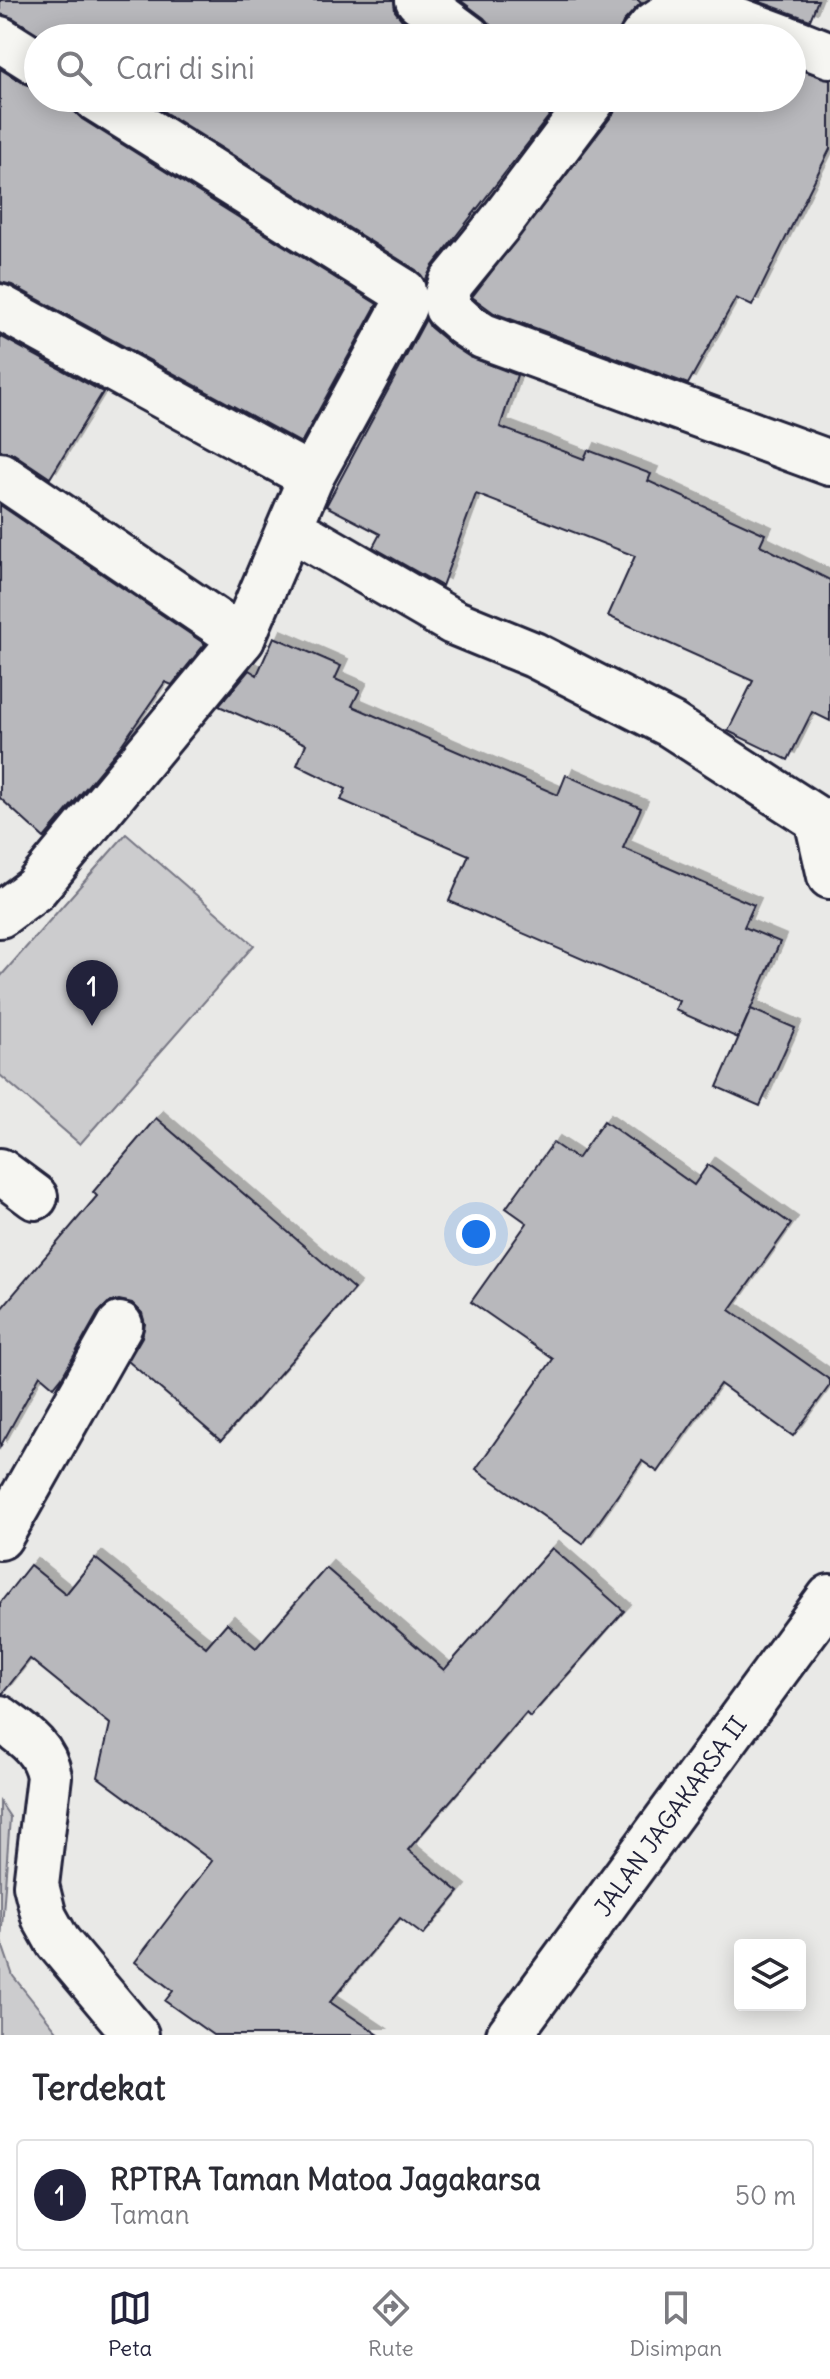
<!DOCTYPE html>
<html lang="id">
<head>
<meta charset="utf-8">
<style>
  body { margin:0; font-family:Delius,sans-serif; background:#f2f2f3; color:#2b2b33 }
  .controls { position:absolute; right:24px; bottom:24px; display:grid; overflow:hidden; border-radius:8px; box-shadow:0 4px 20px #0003 }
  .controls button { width:72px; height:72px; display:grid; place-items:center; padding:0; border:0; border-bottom:2px solid #e1e1e2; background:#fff; color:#2b2b33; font:40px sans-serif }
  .you { position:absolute; left:476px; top:1234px; width:28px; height:28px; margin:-20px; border:6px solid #fff; border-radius:50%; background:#1a73e8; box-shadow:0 0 0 12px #1a73e833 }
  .badge { display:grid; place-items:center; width:52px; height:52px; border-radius:50%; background:#22223b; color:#fff; font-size:26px; font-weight:700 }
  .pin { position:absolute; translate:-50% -66px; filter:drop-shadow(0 2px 4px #0008) }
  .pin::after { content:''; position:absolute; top:42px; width:28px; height:24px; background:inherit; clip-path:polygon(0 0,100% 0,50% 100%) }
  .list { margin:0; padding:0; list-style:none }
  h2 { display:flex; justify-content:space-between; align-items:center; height:104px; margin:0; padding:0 32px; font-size:34px }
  h2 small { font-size:26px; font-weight:400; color:#7c7c81 }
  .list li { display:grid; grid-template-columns:52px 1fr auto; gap:24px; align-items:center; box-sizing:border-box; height:112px; margin:0 16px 16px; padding:0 16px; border:2px solid #e1e1e2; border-radius:8px }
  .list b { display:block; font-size:30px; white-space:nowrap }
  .list p { margin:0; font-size:26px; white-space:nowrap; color:#7c7c81 }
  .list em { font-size:26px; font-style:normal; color:#7c7c81 }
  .icon { flex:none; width:44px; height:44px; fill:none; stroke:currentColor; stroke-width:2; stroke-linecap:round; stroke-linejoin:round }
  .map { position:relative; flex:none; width:830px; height:2035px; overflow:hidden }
  .search { position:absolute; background:#fff; box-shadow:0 4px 20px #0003; left:24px; right:24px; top:24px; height:88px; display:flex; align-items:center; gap:20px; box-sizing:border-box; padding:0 28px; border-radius:44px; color:#7c7c81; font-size:30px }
  .sheet { height:232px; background:#fff }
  nav { display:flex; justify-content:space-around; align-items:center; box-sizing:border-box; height:112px; border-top:2px solid #e1e1e2; background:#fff; font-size:22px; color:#7c7c81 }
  nav a { display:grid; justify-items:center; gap:4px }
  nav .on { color:#22223b }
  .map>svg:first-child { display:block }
</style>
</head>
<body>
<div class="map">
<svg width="830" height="2035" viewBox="0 0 830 2035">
  <defs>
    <filter id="shadow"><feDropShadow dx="7" dy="-7" stdDeviation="0" flood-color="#0004"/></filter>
  </defs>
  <rect width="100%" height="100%" fill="#e9e9e7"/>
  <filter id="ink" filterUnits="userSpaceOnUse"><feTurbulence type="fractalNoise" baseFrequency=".0125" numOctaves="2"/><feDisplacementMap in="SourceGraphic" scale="16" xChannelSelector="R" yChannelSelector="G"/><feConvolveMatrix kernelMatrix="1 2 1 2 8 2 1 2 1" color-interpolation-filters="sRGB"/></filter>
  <g filter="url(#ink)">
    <!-- green -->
    <g fill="#ccccce" stroke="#777784" stroke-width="2">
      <path d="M 126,834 L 254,945 L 80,1144 L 0,1075 L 0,977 Z"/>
      <path d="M 0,1802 L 10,1817 L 1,1941 L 13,1976 L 60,2035 L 0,2035 Z"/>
    </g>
    <!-- building -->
    <g fill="#b8b8bc" stroke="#22223b" stroke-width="2" filter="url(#shadow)">
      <path d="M 0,0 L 394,0 L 395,11 L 402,20 L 427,38 L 45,38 L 13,18 L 0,14 Z"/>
      <path d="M 460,0 L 638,0 L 641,3 L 623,22 L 618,38 L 494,38 L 492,27 L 484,18 Z"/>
      <path d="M 755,0 L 818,0 L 810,20 Z"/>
      <path d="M 792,67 L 830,79 L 830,149 L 752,306 L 736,298 L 688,384 L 494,313 L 472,297 L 614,113 L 618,98 L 792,98 Z"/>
      <path d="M 0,69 L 25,84 L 38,88 L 38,98 L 70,98 L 73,110 L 82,119 L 377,304 L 301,443 L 12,285 L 0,282 Z"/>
      <path d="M 142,98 L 563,98 L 432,267 L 425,281 L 416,270 Z"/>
      <path d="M 426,319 L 430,327 L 450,344 L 470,357 L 517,375 L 500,427 L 584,459 L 588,450 L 651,474 L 648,481 L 765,534 L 760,545 L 830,580 L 830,721 L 812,712 L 788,760 L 728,731 L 753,681 L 608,616 L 635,556 L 476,494 L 442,586 L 373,547 L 380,534 L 326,506 Z"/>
      <path d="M 0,336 L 103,392 L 50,478 L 14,454 L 0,450 Z"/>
      <path d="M 0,505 L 205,644 L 172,685 L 165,682 L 120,747 L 44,838 L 0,798 Z"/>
      <path d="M 274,637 L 341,666 L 335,679 L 360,690 L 352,706 L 558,795 L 566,775 L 641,808 L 623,848 L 754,905 L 744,927 L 780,942 L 738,1038 L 675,1010 L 679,1001 L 449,901 L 469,855 L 341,800 L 346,789 L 297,765 L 306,744 L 219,706 L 249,670 L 257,675 Z"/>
      <path d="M 751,1009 L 795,1028 L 760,1106 L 717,1087 Z"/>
      <path d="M 156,1118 L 354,1289 L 221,1441 L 128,1361 L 142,1337 L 145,1324 L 142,1313 L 132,1303 L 119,1300 L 108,1303 L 98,1313 L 62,1377 L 54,1387 L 40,1375 L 0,1447 L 0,1310 L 97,1196 L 93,1192 Z"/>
      <path d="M 604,1121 L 694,1185 L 708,1165 L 791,1224 L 730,1310 L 830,1380 L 830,1385 L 793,1436 L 720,1384 L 658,1472 L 642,1461 L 583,1544 L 476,1469 L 553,1359 L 471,1302 L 527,1223 L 506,1208 L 553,1143 L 577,1159 Z"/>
      <path d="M 552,1548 L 624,1611 L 530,1717 L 526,1713 L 408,1850 L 459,1892 L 423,1935 L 400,1918 L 330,2002 L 379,2035 L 213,2035 L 165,2001 L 173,1991 L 135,1962 L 212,1861 L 98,1777 L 110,1724 L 30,1659 L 3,1693 L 0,1693 L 0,1603 L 30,1565 L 66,1594 L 95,1558 L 206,1647 L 227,1623 L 256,1648 L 326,1568 L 444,1670 Z"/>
    </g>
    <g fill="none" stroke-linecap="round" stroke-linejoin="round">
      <defs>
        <g id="minor">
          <path d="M 418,0 L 469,38"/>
          <path d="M 689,2 L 786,38"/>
          <path d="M 642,38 L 652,26 L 689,0"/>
          <path d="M 0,39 L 38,63"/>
          <path d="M 792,40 L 830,55"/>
          <path d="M 594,98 L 500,223 L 451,283 L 446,297 L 447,308 L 466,325 L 483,336 L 830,463"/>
          <path d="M 0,307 L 311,477"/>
          <path d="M 0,475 L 242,639"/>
          <path d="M 310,539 L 453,622 L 534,655 L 671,725 L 817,819 L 830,876"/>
          <path d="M 0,915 L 35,889 L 242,639 L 311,477 L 404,307 L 403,291 L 95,98"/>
          <path d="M 0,1171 L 35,1197"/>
          <path d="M 0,1537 L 120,1325"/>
          <path d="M 0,1718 C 23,1735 44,1747 49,1776 L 36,1885 L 44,1917 L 58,1942 L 136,2035"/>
        </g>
        <path id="tertiary" d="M 509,2035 L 830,1597"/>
      </defs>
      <!-- minor casing -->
      <use href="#minor" stroke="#22223b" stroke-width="50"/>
      <!-- tertiary casing -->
      <use href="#tertiary" stroke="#22223b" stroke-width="50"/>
      <!-- minor -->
      <use href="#minor" stroke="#f6f6f2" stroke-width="44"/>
      <!-- tertiary -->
      <use href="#tertiary" stroke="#f6f6f2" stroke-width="44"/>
    </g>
  </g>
  <g text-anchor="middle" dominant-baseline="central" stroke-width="6" stroke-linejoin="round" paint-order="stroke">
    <!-- street labels -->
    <g font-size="24" fill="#22223b" stroke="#f6f6f2">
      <text transform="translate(670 1816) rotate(-54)">JALAN JAGAKARSA II</text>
    </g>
  </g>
</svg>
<div class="controls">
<button><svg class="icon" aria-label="layers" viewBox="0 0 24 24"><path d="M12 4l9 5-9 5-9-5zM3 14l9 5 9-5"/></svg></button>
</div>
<div class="you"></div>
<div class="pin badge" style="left:92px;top:1026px">1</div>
<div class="search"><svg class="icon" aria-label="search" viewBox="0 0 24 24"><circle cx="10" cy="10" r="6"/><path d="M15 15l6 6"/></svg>Cari di sini</div>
</div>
<section class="sheet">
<h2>Terdekat<small></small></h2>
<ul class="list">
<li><span class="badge">1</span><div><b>RPTRA Taman Matoa Jagakarsa</b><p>Taman</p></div><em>50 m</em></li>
</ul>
</section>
<nav>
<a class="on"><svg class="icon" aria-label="map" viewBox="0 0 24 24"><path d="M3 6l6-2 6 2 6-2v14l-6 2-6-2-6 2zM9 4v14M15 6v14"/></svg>Peta</a>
<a><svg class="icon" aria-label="directions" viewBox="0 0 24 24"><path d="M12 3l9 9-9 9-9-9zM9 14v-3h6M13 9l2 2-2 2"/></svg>Rute</a>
<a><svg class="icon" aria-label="saved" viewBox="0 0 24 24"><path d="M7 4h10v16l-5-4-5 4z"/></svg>Disimpan</a>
</nav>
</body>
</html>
